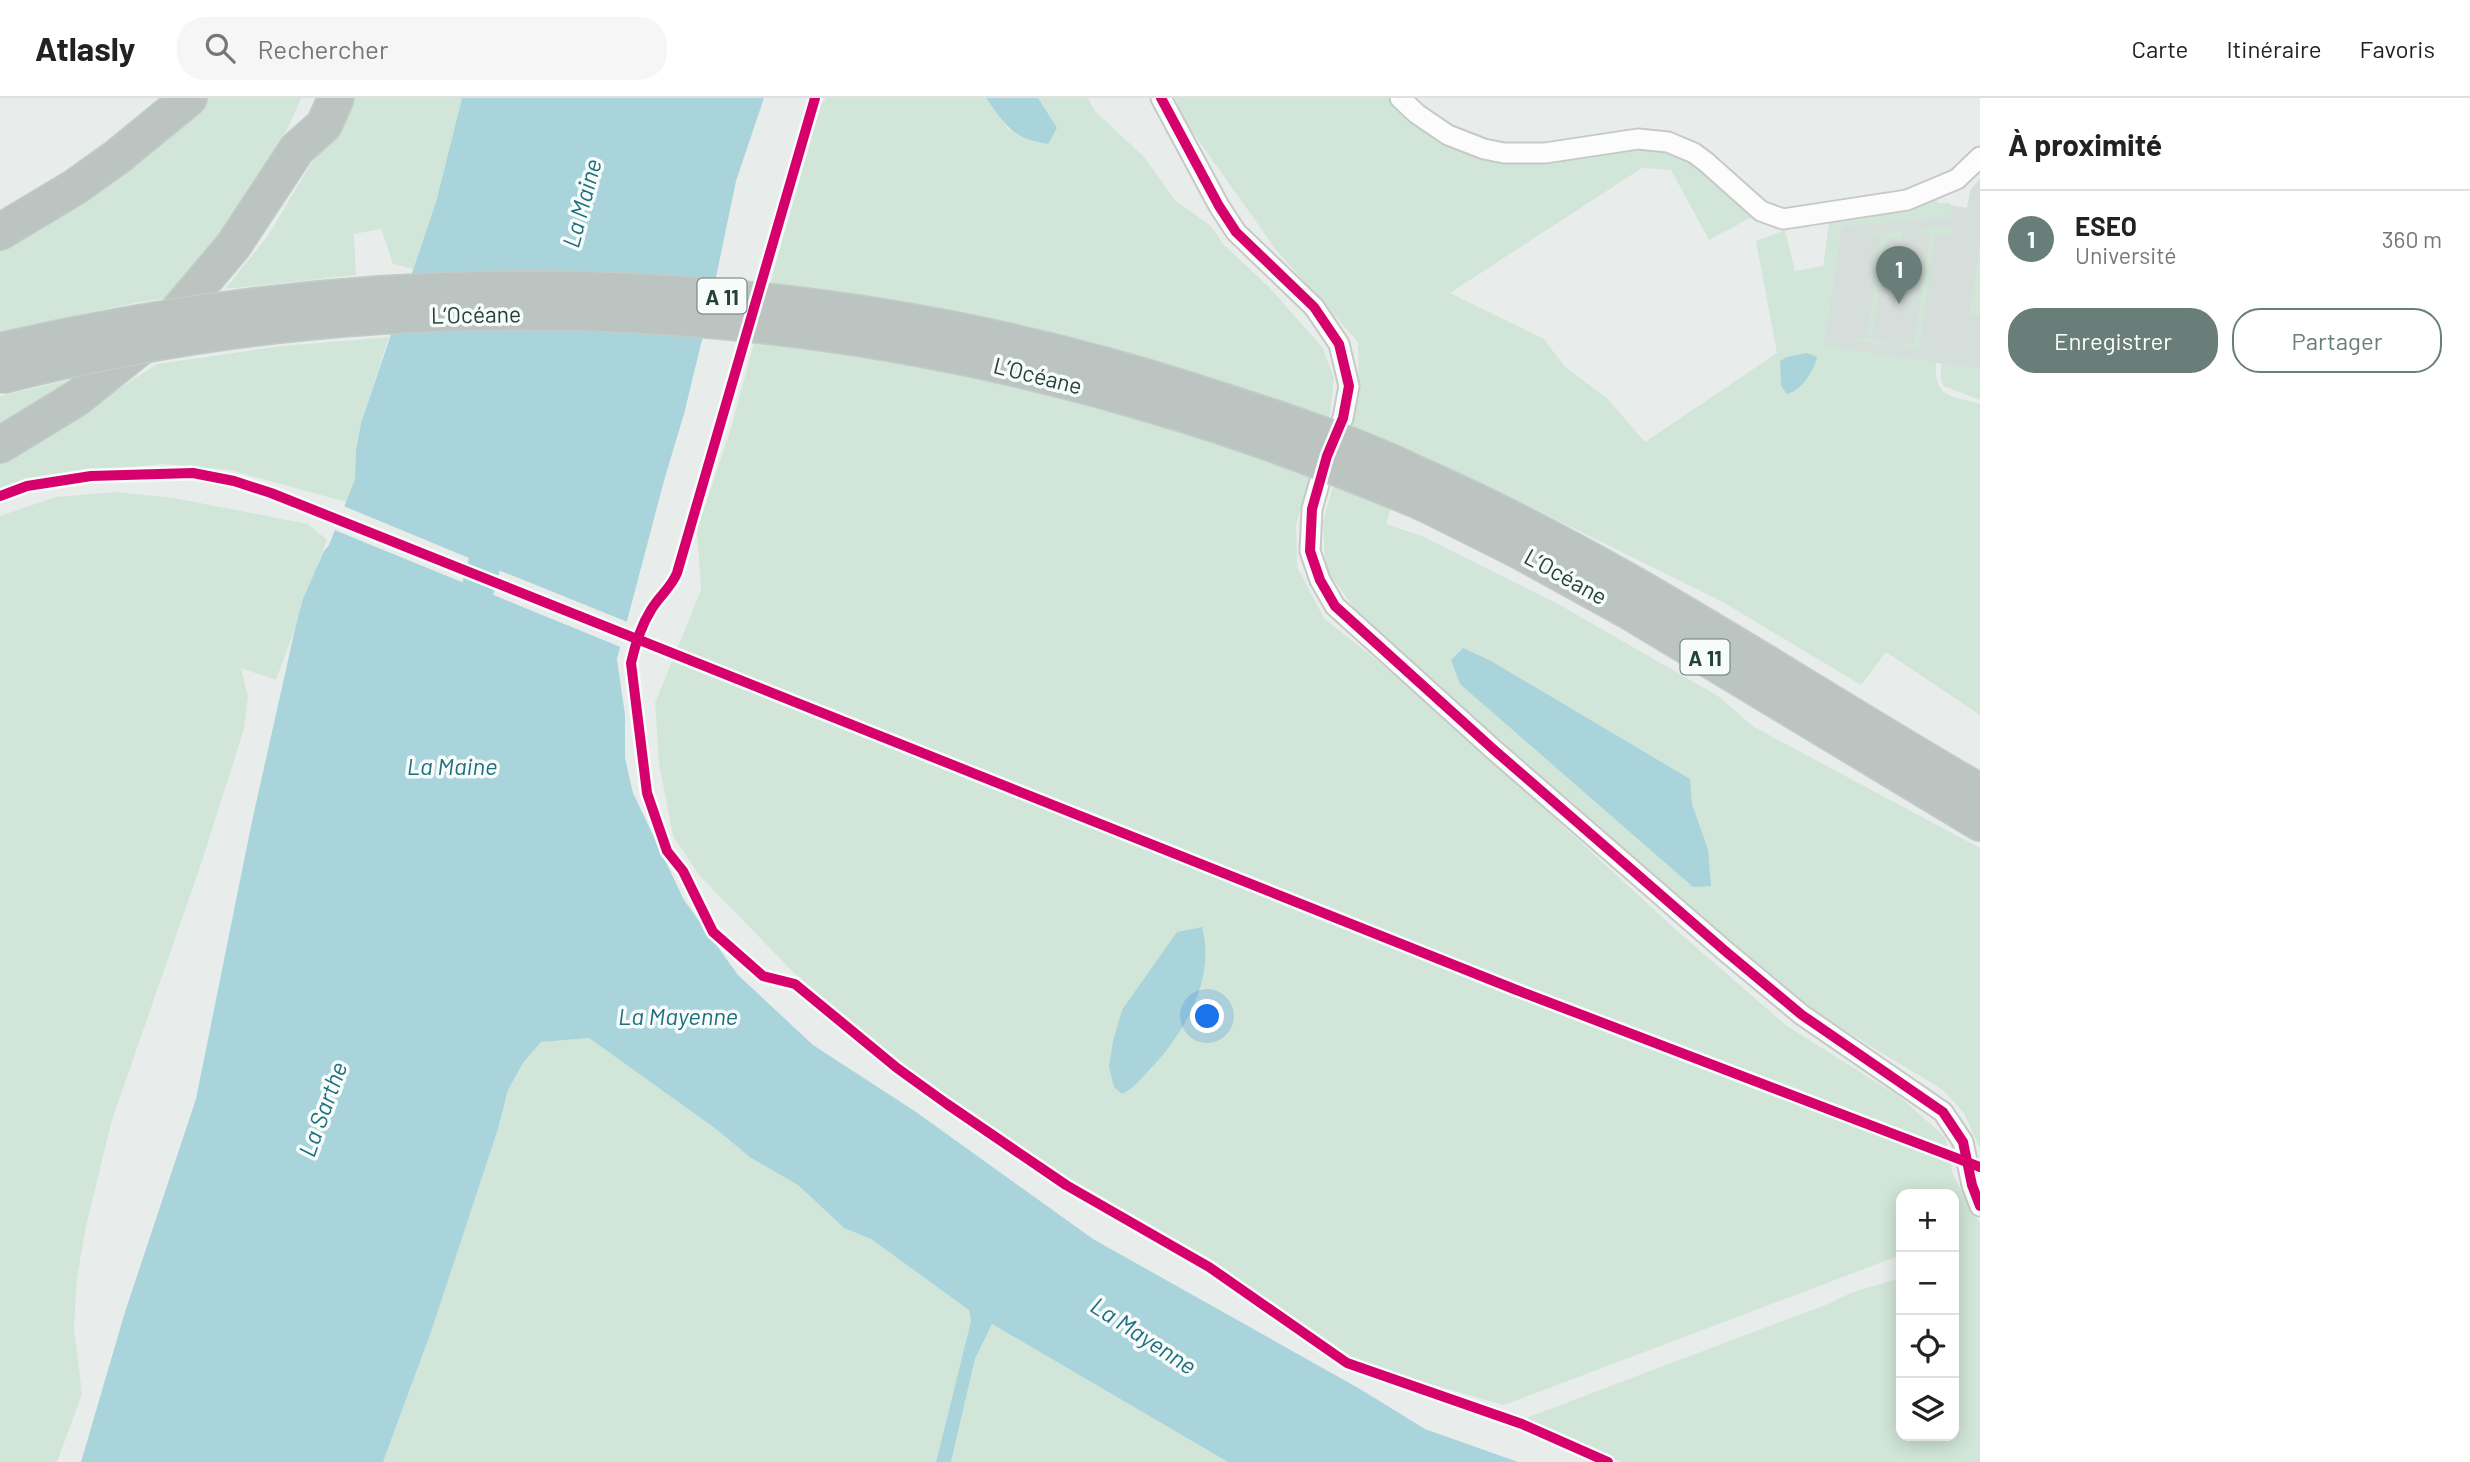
<!DOCTYPE html>
<html lang="fr">
<head>
<meta charset="utf-8">
<style>
  body { margin:0; font-family:Barlow,sans-serif; background:#f6f6f6; color:#222 }
  .controls { position:absolute; right:21px; bottom:21px; display:grid; overflow:hidden; border-radius:14px; box-shadow:0 4px 18px #0003 }
  .controls button { width:63px; height:63px; display:grid; place-items:center; padding:0; border:0; border-bottom:2px solid #e0e0e0; background:#fff; color:#222; font:35px sans-serif }
  .you { position:absolute; left:1208px; top:919px; width:24px; height:24px; margin:-18px; border:5px solid #fff; border-radius:50%; background:#1a73e8; box-shadow:0 0 0 10px #1a73e833 }
  .badge { display:grid; place-items:center; width:46px; height:46px; border-radius:50%; background:#697e78; color:#fff; font-size:23px; font-weight:700 }
  .pin { position:absolute; translate:-50% -58px; filter:drop-shadow(0 2px 4px #0008) }
  .pin::after { content:''; position:absolute; top:37px; width:24px; height:21px; background:inherit; clip-path:polygon(0 0,100% 0,50% 100%) }
  .list { margin:0; padding:0; list-style:none }
  h2 { display:flex; justify-content:space-between; align-items:center; height:91px; margin:0; padding:0 28px; font-size:30px }
  h2 small { font-size:23px; font-weight:400; color:#767676 }
  .list li { display:grid; grid-template-columns:46px 1fr auto; gap:21px; align-items:center; box-sizing:border-box; height:98px; padding:0 28px; border-top:2px solid #e0e0e0 }
  .list b { display:block; font-size:26px; white-space:nowrap }
  .list p { margin:0; font-size:23px; white-space:nowrap; color:#767676 }
  .list em { font-size:23px; font-style:normal; color:#767676 }
  .actions { display:flex; gap:14px; padding:21px 28px }
  .actions a { flex:1; padding:16px 0; border:2px solid #697e78; border-radius:28px; text-align:center; font-size:24px; color:#697e78 }
  .actions .main { background:#697e78; color:#fff }
  .icon { flex:none; width:38px; height:38px; fill:none; stroke:currentColor; stroke-width:2; stroke-linecap:round; stroke-linejoin:round }
  .map { position:relative; flex:none; width:1980px; height:1364px; overflow:hidden }
  header { display:flex; align-items:center; gap:42px; box-sizing:border-box; height:98px; padding:0 35px; background:#fff; border-bottom:2px solid #e0e0e0 }
  header strong { font-size:33px }
  nav { display:flex; gap:38px; margin-inline-start:auto; font-size:24px }
  .search { width:490px; height:63px; background:#f6f6f6; display:flex; align-items:center; gap:18px; box-sizing:border-box; padding:0 24px; border-radius:28px; color:#767676; font-size:26px }
  main { display:flex }
  aside { flex:1; background:#fff }
  .map>svg:first-child { display:block }
</style>
</head>
<body>
<header>
<strong>Atlasly</strong>
<div class="search"><svg class="icon" aria-label="search" viewBox="0 0 24 24"><circle cx="10" cy="10" r="6"/><path d="M15 15l6 6"/></svg>Rechercher</div>
<nav><a>Carte</a><a>Itinéraire</a><a>Favoris</a></nav>
</header>
<main>
<div class="map">
<svg width="1980" height="1364" viewBox="0 0 1980 1364">
  <rect width="100%" height="100%" fill="#e8edeb"/>
  <!-- built -->
  <path fill="#d6dedb" d="M 1980,80 L 1980,271 L 1814,248 L 1829,125 L 1950,107 L 1967,110 L 1970,93 Z"/>
  <!-- green -->
  <g fill="#d1e6d8" fill-rule="evenodd">
    <path d="M 210,0 L 301,0 C 271,74 222,136 176,199 L 135,205 L 0,234 L 0,151 L 140,61 Z"/>
    <path d="M 345,0 L 462,0 L 436,104 L 413,171 L 393,166 L 381,131 L 354,136 L 356,177 L 225,191 L 267,139 L 317,56 Z"/>
    <path d="M 826,0 L 986,0 L 1009,32 L 1056,30 L 1038,0 L 1088,0 L 1095,13 L 1144,59 L 1175,102 L 1211,128 L 1224,147 L 1269,189 L 1323,250 L 1334,280 L 1330,316 L 1296,426 L 1297,469 L 1324,520 L 1425,601 L 1675,831 L 1787,928 L 1900,999 L 1945,1039 L 1953,1077 L 1980,1125 L 1980,1364 L 1621,1364 L 1526,1320 L 1828,1206 L 1853,1194 L 1901,1180 L 1901,1338 L 1954,1338 L 1954,1096 L 1901,1096 L 1901,1157 L 1504,1307 L 1388,1274 L 1340,1254 L 1252,1190 L 1047,1068 L 906,969 L 794,875 L 699,777 L 673,738 L 659,665 L 655,605 L 701,492 L 697,432 L 731,330 L 775,168 L 821,7 Z"/>
    <path d="M 1175,0 L 1391,0 L 1478,57 L 1641,50 L 1681,57 L 1704,73 L 1752,119 L 1709,142 L 1671,72 L 1642,70 L 1450,195 L 1544,241 L 1565,269 L 1608,301 L 1645,344 L 1777,255 L 1756,143 L 1785,132 L 1795,173 L 1823,168 L 1830,121 L 1936,97 L 1938,105 L 1950,105 L 1952,117 L 1950,120 L 1842,128 L 1824,248 L 1936,264 C 1934,301 1950,297 1980,306 L 1980,617 L 1886,554 L 1861,587 L 1721,503 L 1500,394 L 1409,353 L 1386,426 L 1422,438 L 1558,506 L 1718,598 L 1754,629 L 1980,750 L 1980,1051 L 1964,1015 L 1943,992 L 1788,898 L 1363,522 L 1325,470 L 1323,424 L 1359,292 L 1358,244 L 1277,153 L 1186,25 ZM 1689,681 L 1692,706 L 1708,751 L 1693,789 L 1659,759 Z"/>
    <path d="M 1951,128 L 1949,138 L 1935,137 L 1919,252 L 1901,249 L 1901,245 L 1914,247 L 1930,136 L 1917,134 L 1917,132 Z"/>
    <path d="M 1902,133 L 1901,142 L 1887,140 L 1872,241 L 1886,243 L 1886,247 L 1854,242 L 1854,239 L 1867,240 L 1881,139 L 1869,135 Z"/>
    <path d="M 1980,144 L 1980,218 L 1970,216 Z"/>
    <path d="M 389,239 L 361,325 L 356,352 L 355,381 L 346,404 L 230,372 L 163,366 L 49,377 L 0,394 L 0,365 L 34,346 L 157,266 L 282,248 Z"/>
    <path d="M 1941,265 L 1980,271 L 1980,302 L 1944,288 L 1941,283 Z"/>
    <path d="M 87,278 L 0,333 L 0,298 Z"/>
    <path d="M 116,394 L 174,400 L 308,426 L 327,442 L 276,582 L 241,570 L 248,599 L 244,631 L 201,766 L 112,1022 L 86,1128 L 77,1180 L 74,1230 L 82,1296 L 57,1364 L 0,1364 L 0,418 L 56,399 Z"/>
    <path d="M 589,940 L 716,1031 L 751,1060 L 798,1087 L 844,1130 L 871,1141 L 969,1212 L 971,1223 L 936,1364 L 383,1364 L 431,1234 L 498,1031 L 508,992 L 523,965 L 541,944 Z"/>
    <path d="M 992,1226 L 1228,1364 L 951,1364 L 975,1261 Z"/>
  </g>
  <!-- water -->
  <g fill="#a9d4db" fill-rule="evenodd">
    <path d="M 462,0 L 764,0 L 736,83 L 709,213 L 684,316 L 665,379 L 617,561 L 625,617 L 625,660 L 633,695 L 684,802 L 738,877 L 813,947 L 916,1014 L 1093,1141 L 1360,1291 L 1425,1331 L 1518,1364 L 1228,1364 L 992,1226 L 975,1261 L 951,1364 L 936,1364 L 971,1223 L 969,1212 L 871,1141 L 844,1130 L 798,1087 L 751,1060 L 716,1031 L 589,940 L 541,944 L 523,965 L 508,992 L 498,1031 L 431,1234 L 383,1364 L 81,1364 L 125,1214 L 196,1001 L 251,728 L 295,531 L 303,501 L 324,453 L 329,447 L 355,381 L 356,352 L 361,325 L 436,104 ZM 488,459 L 495,462 L 495,466 L 486,494 L 482,496 L 475,490 L 485,460 Z"/>
    <path d="M 986,0 L 1038,0 L 1057,30 L 1048,46 C 1013,41 1005,27 986,0 Z"/>
    <path d="M 1807,255 L 1817,259 C 1813,274 1802,292 1787,296 L 1781,288 L 1780,263 L 1787,259 Z"/>
    <path d="M 1463,550 L 1491,563 L 1690,681 L 1692,706 L 1708,751 L 1711,788 L 1693,789 L 1460,586 L 1451,562 Z"/>
    <path d="M 1202,829 C 1216,880 1185,935 1150,971 C 1141,981 1134,990 1122,996 L 1114,989 L 1109,969 L 1113,943 L 1122,912 L 1177,834 Z"/>
  </g>
  <!-- pier -->
  <path fill="#e8edeb" d="M 341,407 L 486,467 L 479,490 L 482,492 L 491,469 L 630,525 L 623,550 L 332,431 Z"/>
  <g fill="none" stroke-linecap="round" stroke-linejoin="round">
    <!-- river -->
    <path stroke="#a9d4db" stroke-width="33" d="M 466,535 L 498,415"/>
    <defs>
      <g id="minor">
        <path d="M 1161,0 L 1219,108 L 1236,134 L 1314,209 L 1339,246 L 1349,288 L 1343,320 L 1327,358 L 1312,411 L 1310,453 L 1320,482 L 1335,508 L 1493,651 L 1724,852 L 1802,917 L 1943,1014 L 1963,1044 L 1972,1087 L 1980,1108"/>
        <path d="M 1400,0 L 1417,16 L 1448,37 L 1484,51 L 1504,55 L 1545,55 L 1638,41 L 1668,44 L 1694,55 L 1706,64 L 1761,113 L 1783,121 L 1907,102 L 1957,81 L 1980,59"/>
      </g>
      <g id="motorway">
        <path d="M 0,134 L 75,89 L 117,59 L 189,0"/>
        <path d="M 0,347 L 77,300 L 163,231 L 233,148 L 297,51 L 324,27 L 336,0"/>
        <path d="M 1423,379 C 1619,465 1795,587 1980,694"/>
        <path d="M 1424,405 L 1518,452 L 1627,512 L 1980,725"/>
      </g>
    </defs>
    <!-- minor casing -->
    <use href="#minor" stroke="#c5cac8" stroke-width="23"/>
    <!-- motorway casing -->
    <use href="#motorway" stroke="#c3ccc9" stroke-width="38"/>
    <!-- minor -->
    <use href="#minor" stroke="#fcfcfc" stroke-width="19"/>
    <!-- motorway -->
    <use href="#motorway" stroke="#bcc4c2" stroke-width="35"/>
    <defs>
      <g id="motorway-bridge">
        <path d="M 0,253 C 399,160 813,169 1204,297 C 1278,321 1354,345 1423,379"/>
        <path d="M 0,278 C 380,181 788,196 1163,310 C 1252,336 1338,369 1424,405"/>
      </g>
    </defs>
    <!-- motorway-bridge casing -->
    <use href="#motorway-bridge" stroke="#c3ccc9" stroke-width="38" stroke-linecap="butt"/>
    <!-- motorway-bridge -->
    <use href="#motorway-bridge" stroke="#bcc4c2" stroke-width="35"/>
    <defs>
      <g id="cycleway">
        <path d="M 815,0 L 677,475 C 671,490 659,498 651,512 C 641,528 635,547 631,565 L 647,695 L 667,753 L 683,773 L 713,834 L 763,878 L 795,886 L 897,970 L 947,1006 L 1066,1087 L 1209,1169 L 1347,1265 L 1522,1326 L 1608,1364"/>
        <path d="M 1161,0 L 1219,108 L 1236,134 L 1314,209 L 1339,246 L 1349,288 L 1343,320 L 1327,358 L 1312,411 L 1310,453 L 1320,482 L 1335,508 L 1493,651 L 1724,852 L 1802,917 L 1943,1014 L 1963,1044 L 1972,1087 L 1980,1108"/>
        <path d="M 0,398 L 27,388 L 91,378 L 193,375 L 234,383 L 271,395 L 1514,891 L 1980,1069"/>
      </g>
    </defs>
    <!-- cycleway casing -->
    <use href="#cycleway" stroke="#f7fbf9" stroke-width="15"/>
    <!-- cycleway -->
    <use href="#cycleway" stroke="#d6006c" stroke-width="10"/>
  </g>
  <g text-anchor="middle" dominant-baseline="central" stroke-width="7" stroke-linejoin="round" paint-order="stroke">
    <!-- shield labels -->
    <g fill="#f7fbf9" stroke="#637a73" stroke-width="2">
      <rect x="697.5" y="180.5" width="49" height="35" rx="5"/>
      <rect x="1680.5" y="541.5" width="49" height="35" rx="5"/>
    </g>
    <g font-size="21" font-weight="bold" fill="#24423a">
      <text x="722" y="198">A 11</text>
      <text x="1705" y="559">A 11</text>
    </g>
    <!-- street labels -->
    <g font-size="23" fill="#24423a" stroke="#f7fbf9">
      <text transform="translate(476 216) rotate(-1)">L’Océane</text>
      <text transform="translate(1038 277) rotate(14)">L’Océane</text>
      <text transform="translate(1566 478) rotate(29)">L’Océane</text>
    </g>
    <!-- water labels -->
    <g font-size="24" font-style="italic" fill="#1c6f80" stroke="#f7fbf9">
      <text transform="translate(581 105) rotate(-75)">La Maine</text>
      <text x="452" y="667">La Maine</text>
      <text x="678" y="917">La Mayenne</text>
      <text transform="translate(322 1011) rotate(-70)">La Sarthe</text>
      <text transform="translate(1144 1237) rotate(33)">La Mayenne</text>
    </g>
  </g>
</svg>
<div class="controls">
<button>+</button>
<button>−</button>
<button><svg class="icon" aria-label="locate" viewBox="0 0 24 24"><circle cx="12" cy="12" r="6"/><path d="M12 2v4M12 18v4M2 12h4M18 12h4"/></svg></button>
<button><svg class="icon" aria-label="layers" viewBox="0 0 24 24"><path d="M12 4l9 5-9 5-9-5zM3 14l9 5 9-5"/></svg></button>
</div>
<div class="you"></div>
<div class="pin badge" style="left:1899px;top:206px">1</div>
</div>
<aside>
<h2>À proximité<small></small></h2>
<ul class="list">
<li><span class="badge">1</span><div><b>ESEO</b><p>Université</p></div><em>360 m</em></li>
</ul>
<div class="actions"><a class="main">Enregistrer</a><a>Partager</a></div>
</aside>
</main>
</body>
</html>
